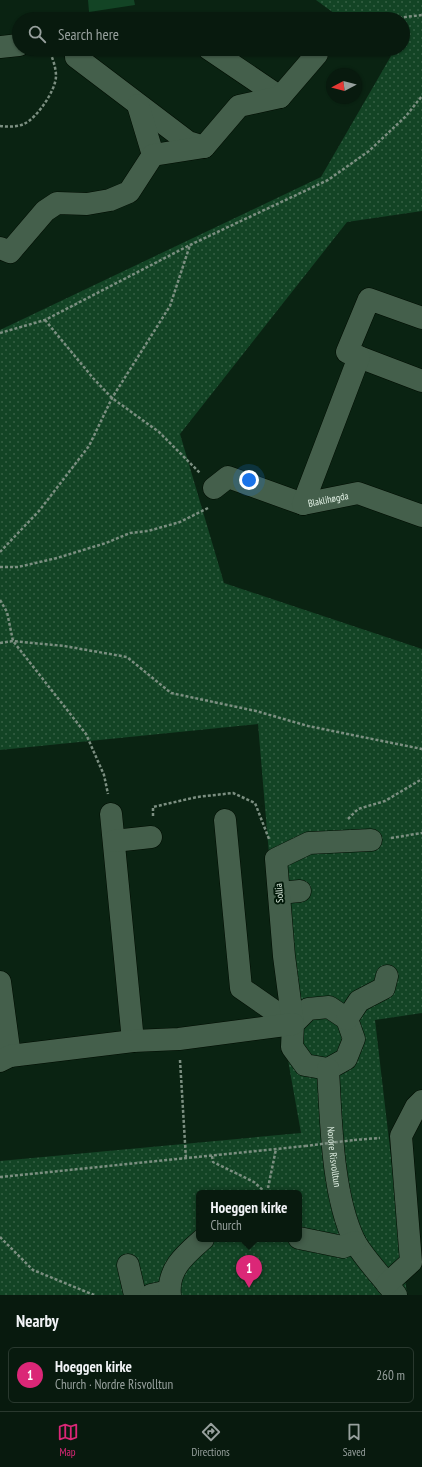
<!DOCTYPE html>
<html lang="en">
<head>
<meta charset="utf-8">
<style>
  body { margin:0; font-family:"PT Sans Narrow",sans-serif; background:#16271c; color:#f1f3f6 }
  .compass { position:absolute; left:326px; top:68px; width:36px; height:36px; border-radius:50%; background:#081a0e; box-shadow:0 1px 3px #0004; rotate:263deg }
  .you { position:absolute; left:249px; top:480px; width:14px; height:14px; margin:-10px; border:3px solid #fff; border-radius:50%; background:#1a73e8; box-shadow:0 0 0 6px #1a73e833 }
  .badge { display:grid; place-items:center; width:26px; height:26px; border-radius:50%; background:#db2777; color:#fff; font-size:13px; font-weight:700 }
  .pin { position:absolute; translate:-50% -33px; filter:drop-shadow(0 1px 2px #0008) }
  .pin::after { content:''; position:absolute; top:21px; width:14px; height:12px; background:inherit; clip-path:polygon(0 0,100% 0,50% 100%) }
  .popup { position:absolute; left:196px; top:1190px; width:106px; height:52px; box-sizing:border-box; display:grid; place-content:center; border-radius:6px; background:#081a0e; filter:drop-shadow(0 1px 3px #0005); font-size:13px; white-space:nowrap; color:#98a19e }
  .popup b { font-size:15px; color:#f1f3f6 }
  .popup::after { content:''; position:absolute; left:50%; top:100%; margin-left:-8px; border:8px solid transparent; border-top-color:#081a0e }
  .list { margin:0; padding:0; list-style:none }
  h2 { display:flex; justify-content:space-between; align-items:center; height:52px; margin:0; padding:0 16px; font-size:17px }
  h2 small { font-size:13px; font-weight:400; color:#98a19e }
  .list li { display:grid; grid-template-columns:26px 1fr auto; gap:12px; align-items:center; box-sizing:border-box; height:56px; margin:0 8px 8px; padding:0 8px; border:1px solid #29382e; border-radius:6px }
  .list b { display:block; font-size:15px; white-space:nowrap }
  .list p { margin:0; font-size:13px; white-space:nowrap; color:#98a19e }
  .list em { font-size:13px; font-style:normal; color:#98a19e }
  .icon { flex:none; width:22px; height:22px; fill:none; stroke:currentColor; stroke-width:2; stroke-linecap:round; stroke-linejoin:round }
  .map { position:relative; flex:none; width:422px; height:1295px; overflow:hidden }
  .search { position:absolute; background:#081a0e; box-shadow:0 1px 3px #0004; left:12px; right:12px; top:12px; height:44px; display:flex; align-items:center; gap:10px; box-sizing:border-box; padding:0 14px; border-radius:22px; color:#98a19e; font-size:15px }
  .sheet { height:116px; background:#081a0e }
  nav { display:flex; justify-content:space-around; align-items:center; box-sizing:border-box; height:56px; border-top:1px solid #29382e; background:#081a0e; font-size:11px; color:#98a19e }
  nav a { display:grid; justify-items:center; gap:2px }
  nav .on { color:#db2777 }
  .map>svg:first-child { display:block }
</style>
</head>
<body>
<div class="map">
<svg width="422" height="1295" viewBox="0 0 422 1295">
  <defs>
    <pattern id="park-dots" width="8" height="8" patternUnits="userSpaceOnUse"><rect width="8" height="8" fill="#134425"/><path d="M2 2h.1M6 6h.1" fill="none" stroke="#355f44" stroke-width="1.8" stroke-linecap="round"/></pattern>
  </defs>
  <rect width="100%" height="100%" fill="#0a2312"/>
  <!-- park -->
  <path fill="url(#park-dots)" fill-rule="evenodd" d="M 316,0 L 422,0 L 422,211 L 347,222 L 180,434 L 224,583 L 422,649 L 422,1013 L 375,1020 L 407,1295 L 0,1295 L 0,1161 L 301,1133 L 285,1043 L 258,724 L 0,750 L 0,330 L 321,177 L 391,56 L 382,49 L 403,49 L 403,19 L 342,19 ZM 199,1193 L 299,1193 L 299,1239 L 199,1239 Z"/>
  <!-- garden -->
  <path fill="#134425" d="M 88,0 L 134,0 L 135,5 L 89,12 Z"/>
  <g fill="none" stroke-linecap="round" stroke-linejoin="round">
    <defs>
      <g id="minor">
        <path d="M 0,47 L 19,45"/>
        <path d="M 76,49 L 76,57 L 188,142 L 204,147"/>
        <path d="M 209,49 L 280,97"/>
        <path d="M 138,105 L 153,155"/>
        <path d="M 0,248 L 10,252 L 45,211 L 57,203 L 87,204 L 110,200 L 129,192 L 153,155 L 204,147 L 239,106 L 280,97 L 317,54"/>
        <path d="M 359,357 L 422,381"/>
        <path id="s1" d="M 214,488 L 228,477 L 303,504 L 358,493 L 422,516"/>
        <path d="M 303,504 L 359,357 L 347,352 L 369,299 L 422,318"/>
        <path d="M 111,814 L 133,1041"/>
        <path d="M 225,820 L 241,988 L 293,1024"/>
        <path d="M 114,841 L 151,837"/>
        <path d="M 279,893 L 300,891"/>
        <path d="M 0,982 L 10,1056"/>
        <path d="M 329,1007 L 347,1019 L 354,1039 L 346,1059 L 328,1069 L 305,1065 L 292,1047 L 293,1024 L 308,1009 Z"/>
        <path d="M 347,1019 L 359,1001 L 384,988 L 387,976"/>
        <path d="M 293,1024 L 284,956 L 276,859 L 309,843 L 371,840"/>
        <path d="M 0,1061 L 10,1056 L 133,1041 L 179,1039 L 293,1024"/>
        <path id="s2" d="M 328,1069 C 331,1120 332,1194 354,1240 C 361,1255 385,1280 396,1295"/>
        <path d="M 299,1238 L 343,1247 L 355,1242"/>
        <path d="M 128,1265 L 135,1295"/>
        <path d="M 387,1284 L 411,1262 L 401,1136 L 416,1107 L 422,1101"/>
        <path d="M 151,1295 L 169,1291"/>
        <path d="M 170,1295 C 167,1269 186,1254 203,1239"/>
      </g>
    </defs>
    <!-- minor casing -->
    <use href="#minor" stroke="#000c01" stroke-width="23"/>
    <!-- path -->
    <g stroke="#7c8f81" stroke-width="2.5" stroke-dasharray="3 2" stroke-linecap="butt">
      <path d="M 389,19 L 422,15"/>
      <path d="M 0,126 C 8,127 17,127 24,124 C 37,118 56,90 56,76 C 56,67 52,57 49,49"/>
      <path d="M 45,320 L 93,378 L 112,398 L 159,432 L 200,473"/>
      <path d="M 0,333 L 45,320 L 190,245 L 328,180 L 369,151 L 406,116 L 422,96"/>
      <path d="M 0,552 L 39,511 L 89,446 L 112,398 L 170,306 L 190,245"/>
      <path d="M 0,567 L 18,567 L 57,558 L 106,543 L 130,533 L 148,531 L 180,522 L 208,508"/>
      <path d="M 0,600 L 7,612 L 13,641 L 86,734 L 104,775 L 108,794"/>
      <path d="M 0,643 L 13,641 L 64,646 L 127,657 L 171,693 L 256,711 L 308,726 L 422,749"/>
      <path d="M 153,816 L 153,807 L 197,797 L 233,793 L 255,803 L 269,839"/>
      <path d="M 348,819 L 358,809 L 385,801 L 422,779"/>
      <path d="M 391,838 L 422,833"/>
      <path d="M 180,1060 L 186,1159"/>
      <path d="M 354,1140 L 380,1138"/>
      <path d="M 212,1156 L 213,1162 L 254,1182 L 266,1193"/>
      <path d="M 0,1177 L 305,1146"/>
      <path d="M 267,1193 L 276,1149"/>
      <path d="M 0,1237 L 33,1270 L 94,1295"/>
    </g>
    <!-- minor -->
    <use href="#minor" stroke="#445f4b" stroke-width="22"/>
    <!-- path-bridge -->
    <path stroke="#7c8f81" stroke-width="2.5" stroke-dasharray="3 2" stroke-linecap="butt" d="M 305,1146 L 354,1140"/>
  </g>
  <g text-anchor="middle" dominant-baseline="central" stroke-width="4" stroke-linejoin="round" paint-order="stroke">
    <!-- street labels -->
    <g font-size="10" fill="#e1f0e4" stroke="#021909">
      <text stroke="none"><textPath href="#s1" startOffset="123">Blaklihøgda</textPath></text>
      <text transform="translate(279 893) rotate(-95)">Sollia</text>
      <text stroke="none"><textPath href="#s2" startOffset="88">Nordre Risvolltun</textPath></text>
    </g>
  </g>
</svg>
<svg class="compass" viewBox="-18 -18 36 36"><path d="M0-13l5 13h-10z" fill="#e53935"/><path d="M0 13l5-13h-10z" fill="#98a19e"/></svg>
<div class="you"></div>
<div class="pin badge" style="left:249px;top:1288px">1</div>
<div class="popup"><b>Hoeggen kirke</b>Church</div>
<div class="search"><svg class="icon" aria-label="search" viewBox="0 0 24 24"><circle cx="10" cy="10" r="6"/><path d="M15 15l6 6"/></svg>Search here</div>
</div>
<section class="sheet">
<h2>Nearby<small></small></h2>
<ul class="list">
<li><span class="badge">1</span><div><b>Hoeggen kirke</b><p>Church · Nordre Risvolltun</p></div><em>260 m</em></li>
</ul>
</section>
<nav>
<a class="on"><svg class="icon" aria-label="map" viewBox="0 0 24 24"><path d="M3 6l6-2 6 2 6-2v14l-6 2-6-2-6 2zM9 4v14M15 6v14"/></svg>Map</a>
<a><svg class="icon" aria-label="directions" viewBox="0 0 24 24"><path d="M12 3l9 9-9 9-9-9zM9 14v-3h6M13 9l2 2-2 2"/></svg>Directions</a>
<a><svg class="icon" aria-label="saved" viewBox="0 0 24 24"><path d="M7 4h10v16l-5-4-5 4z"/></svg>Saved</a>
</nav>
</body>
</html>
